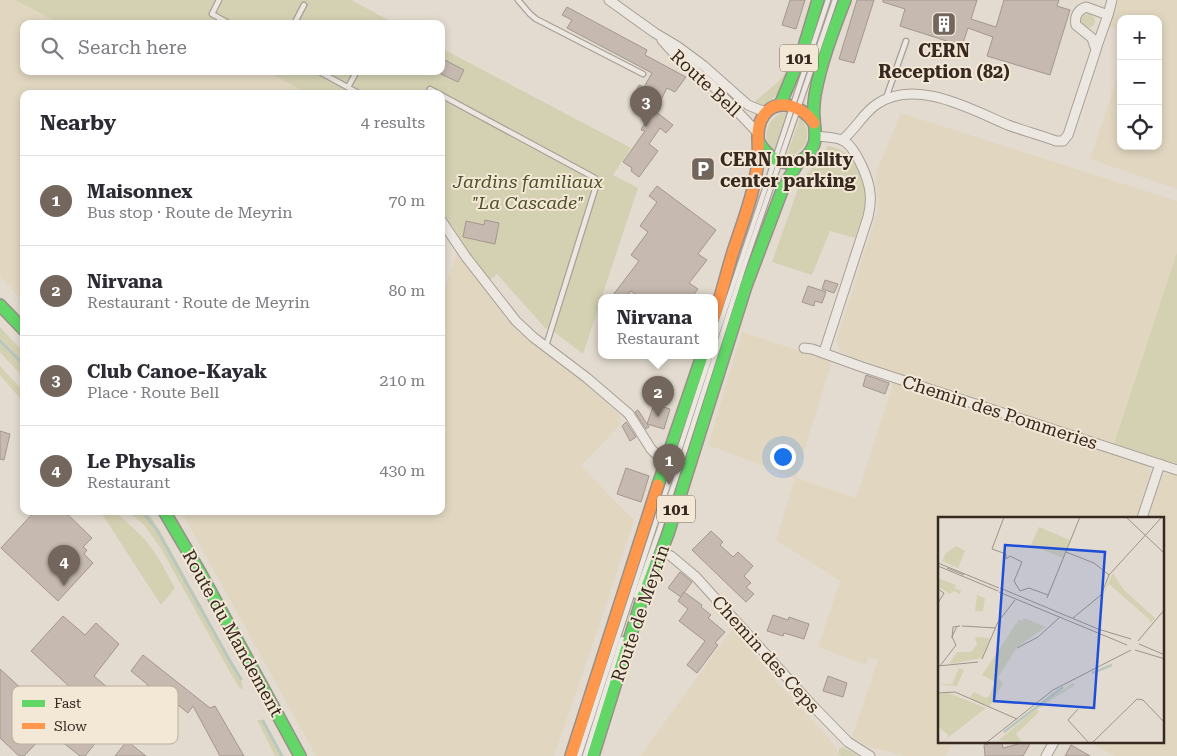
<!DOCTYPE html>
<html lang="en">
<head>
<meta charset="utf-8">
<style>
  body { margin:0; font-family:"Roboto Serif",serif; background:#f7f7f7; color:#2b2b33 }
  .controls { position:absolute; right:15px; top:15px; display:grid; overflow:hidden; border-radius:10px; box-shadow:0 2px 8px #0003 }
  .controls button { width:45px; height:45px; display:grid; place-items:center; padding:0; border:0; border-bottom:1px solid #e1e1e2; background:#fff; color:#2b2b33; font:25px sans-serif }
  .you { position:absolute; left:782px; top:456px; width:18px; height:18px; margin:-12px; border:4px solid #fff; border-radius:50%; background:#1a73e8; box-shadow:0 0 0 8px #1a73e833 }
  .badge { display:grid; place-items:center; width:32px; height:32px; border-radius:50%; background:#73675d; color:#fff; font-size:16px; font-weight:700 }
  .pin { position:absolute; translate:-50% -41px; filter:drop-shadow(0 1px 2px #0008) }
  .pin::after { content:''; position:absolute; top:26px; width:18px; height:15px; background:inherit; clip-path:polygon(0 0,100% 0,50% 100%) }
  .popup { position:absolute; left:598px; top:294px; width:120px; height:65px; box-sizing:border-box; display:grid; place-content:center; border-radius:10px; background:#fff; filter:drop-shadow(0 1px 4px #0005); font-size:16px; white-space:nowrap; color:#7c7c81 }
  .popup b { font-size:19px; color:#2b2b33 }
  .popup::after { content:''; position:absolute; left:50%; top:100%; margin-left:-10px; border:10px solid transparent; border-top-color:#fff }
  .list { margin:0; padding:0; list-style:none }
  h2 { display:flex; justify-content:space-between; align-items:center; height:65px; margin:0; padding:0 20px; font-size:21px }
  h2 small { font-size:16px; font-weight:400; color:#7c7c81 }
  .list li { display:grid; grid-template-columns:32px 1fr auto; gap:15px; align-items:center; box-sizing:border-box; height:90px; padding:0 20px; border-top:1px solid #e1e1e2 }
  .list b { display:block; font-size:19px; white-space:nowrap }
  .list p { margin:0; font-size:16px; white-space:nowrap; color:#7c7c81 }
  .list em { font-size:16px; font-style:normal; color:#7c7c81 }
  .icon { flex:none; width:28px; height:28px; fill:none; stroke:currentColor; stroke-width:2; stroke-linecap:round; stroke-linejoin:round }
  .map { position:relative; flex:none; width:1177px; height:756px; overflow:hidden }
  .search { position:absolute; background:#fff; box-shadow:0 2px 8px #0003; left:20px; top:20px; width:425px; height:55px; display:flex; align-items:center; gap:12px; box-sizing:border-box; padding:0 18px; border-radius:10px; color:#7c7c81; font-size:19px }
  .panel { position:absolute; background:#fff; box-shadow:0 2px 8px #0003; left:20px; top:90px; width:425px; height:425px; border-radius:10px }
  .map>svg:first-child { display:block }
</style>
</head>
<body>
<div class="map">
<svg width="1177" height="756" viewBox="0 0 1177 756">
  <rect width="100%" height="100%" fill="#e3dbcf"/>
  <!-- farmland -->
  <g fill="#e1d7c1">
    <path d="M 0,0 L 15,0 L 61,24 L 24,24 L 24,71 L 266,71 L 309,94 L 24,94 L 24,303 L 0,276 Z"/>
    <path d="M 1118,0 L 1177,0 L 1177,189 L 1090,159 L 1121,66 L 1121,146 L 1158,146 L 1158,19 L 1121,19 L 1121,31 L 1109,27 Z"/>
    <path d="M 901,113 L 1177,201 L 1177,252 L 1114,444 L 852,359 L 839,350 L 836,341 L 878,210 L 876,178 L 878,168 Z"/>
    <path d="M 457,252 L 497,304 L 525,336 L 585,382 L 619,414 L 621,420 L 620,425 L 581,466 L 634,520 L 598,629 L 554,756 L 316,756 L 181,511 L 441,511 L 441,299 Z"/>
    <path d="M 742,332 L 832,361 L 796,478 L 856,498 L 894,381 L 1143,462 L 1149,467 L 1151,472 L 1136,518 L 940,518 L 940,742 L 955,742 L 945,756 L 904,756 L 867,746 L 852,737 L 878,660 L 869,657 L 866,665 L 818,647 L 840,581 L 776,540 L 795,478 L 708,445 Z"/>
    <path d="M 1165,473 L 1177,475 L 1177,756 L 1115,756 L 1089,742 L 1163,742 L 1163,518 L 1147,518 L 1162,476 Z"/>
    <path d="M 733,628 L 777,682 L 825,734 L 841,756 L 640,756 Z"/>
  </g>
  <!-- green -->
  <g fill="#d4d1b3">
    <path d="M 15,0 L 351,0 L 396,24 L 61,24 Z"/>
    <circle cx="1088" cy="21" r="7"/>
    <path d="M 441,48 L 631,148 L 613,175 L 638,188 L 583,354 L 553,331 L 545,328 L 497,274 L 489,281 L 459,242 L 441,212 L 441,94 L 309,94 L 266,71 L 441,71 Z"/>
    <path d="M 791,65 C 786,78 774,113 754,102 L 778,82 Z"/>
    <path d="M 781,113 L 788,113 L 775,151 C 760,140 766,121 781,113 Z"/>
    <path d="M 800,117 C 813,132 808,154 787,155 Z"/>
    <path d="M 827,146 C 853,147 867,181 865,203 C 864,215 859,227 855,238 L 830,231 L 812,275 L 772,262 L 800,183 C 808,169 823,162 827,146 Z"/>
    <path d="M 1177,252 L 1177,465 L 1114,444 Z"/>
    <path d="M 0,327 L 24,353 L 24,378 L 0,352 Z"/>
    <path d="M 0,366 L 24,392 L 24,403 L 0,375 Z"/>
    <path d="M 100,511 L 116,511 C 125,522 137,530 146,541 C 158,555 166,572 175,588 L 161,605 Z"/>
    <path d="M 127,511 L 147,511 L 160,531 L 240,677 L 243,688 L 240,689 L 231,674 L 160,547 L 144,525 Z"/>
    <path d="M 257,720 L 262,720 L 265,724 L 283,756 L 275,756 Z"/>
    <path d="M 843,747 L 859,756 L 841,756 L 839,754 L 839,749 Z"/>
  </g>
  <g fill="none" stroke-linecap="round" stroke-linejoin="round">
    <!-- stream -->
    <g stroke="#bac7be" stroke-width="3">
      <path d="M 0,341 L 24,365"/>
      <path d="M 142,511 L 157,530 L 230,661 L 241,679"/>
      <path d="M 263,721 L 282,756"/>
    </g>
  </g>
  <!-- building -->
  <g fill="#c6b9b0" stroke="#a3978e">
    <path d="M 790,0 L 805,0 L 796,29 L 782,25 Z"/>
    <path d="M 857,0 L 874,0 L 854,63 L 839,59 Z"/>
    <path d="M 883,0 L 977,0 L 971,19 L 996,27 L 1004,0 L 1059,0 L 1057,6 L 1070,10 L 1050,75 L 987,56 L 993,37 L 968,28 L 962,46 L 900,26 L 905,9 L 883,2 Z"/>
    <path d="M 567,7 L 647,50 L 645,55 L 686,77 L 675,92 L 667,88 L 655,111 L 673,125 L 666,133 L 660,128 L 649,144 L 658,151 L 639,177 L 631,171 L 632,168 L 623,162 L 645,131 L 641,130 L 651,111 L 631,100 L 639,85 L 644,87 L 652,73 L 567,28 L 572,20 L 562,15 Z"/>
    <path d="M 441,58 L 464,70 L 458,82 L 441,74 Z"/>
    <path d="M 657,186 L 716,230 L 698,254 L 707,260 L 689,283 L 698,289 L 691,298 L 640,298 L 631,291 L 626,298 L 618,298 L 613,295 L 639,261 L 631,255 L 648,232 L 640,226 L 657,202 L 649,196 Z"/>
    <path d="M 485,220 L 499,223 L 495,244 L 463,237 L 466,221 L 484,225 Z"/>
    <path d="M 825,280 L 838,284 L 834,293 L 822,289 Z"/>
    <path d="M 808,286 L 826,292 L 822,303 L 815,301 L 814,306 L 802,302 Z"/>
    <path d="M 866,375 L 889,383 L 885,394 L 863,386 Z"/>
    <path d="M 654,404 L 670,409 L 664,429 L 647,424 Z"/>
    <path d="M 638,410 L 649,427 L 646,429 L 635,412 Z"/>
    <path d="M 626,422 L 636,437 L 630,441 L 622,426 Z"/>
    <path d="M 0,431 L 10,434 L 4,460 L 0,459 Z"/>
    <path d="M 626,468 L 649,476 L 641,502 L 617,494 Z"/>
    <path d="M 35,511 L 64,511 L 92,538 L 83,547 L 87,550 L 84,554 L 93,563 L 58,601 L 1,548 Z"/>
    <path d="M 711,531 L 723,542 L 720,545 L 733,557 L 738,552 L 753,566 L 744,576 L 751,583 L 746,587 L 754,594 L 746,602 L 692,550 Z"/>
    <path d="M 680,572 L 692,582 L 681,597 L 668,588 Z"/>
    <path d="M 684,592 L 702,605 L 701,607 L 711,615 L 708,618 L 725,632 L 715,643 L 718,645 L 697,673 L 687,665 L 705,641 L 679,621 L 688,609 L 678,601 Z"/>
    <path d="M 773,615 L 788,620 L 789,617 L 809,624 L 804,639 L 784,633 L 783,636 L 767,631 Z"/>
    <path d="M 63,616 L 85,635 L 96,623 L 119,644 L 94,676 L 127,704 L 85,756 L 80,756 L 48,731 L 24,756 L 19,756 L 0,738 L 0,669 L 65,729 L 87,703 L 31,651 Z"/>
    <path d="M 143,655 L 210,708 L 215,706 L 244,756 L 220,756 L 193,706 L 188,713 L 178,705 L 176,708 L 157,693 L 153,698 L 143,691 L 148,685 L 131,671 Z"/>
    <path d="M 828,676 L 847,683 L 843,697 L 823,691 Z"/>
    <path d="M 127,741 L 146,756 L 115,756 Z"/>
    <path d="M 995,742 L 1002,742 L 1003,748 L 1018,744 L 1019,742 L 1031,742 L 1023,756 L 985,756 L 984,745 Z"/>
    <path d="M 1071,745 L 1090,756 L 1065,756 Z"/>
  </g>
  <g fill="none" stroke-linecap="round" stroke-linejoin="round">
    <defs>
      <g id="lane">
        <path d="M 219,0 L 212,14 L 230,24"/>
        <path d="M 518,0 L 530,14 L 536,19 L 643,74"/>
        <path d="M 294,24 L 304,5"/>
        <path d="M 318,71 L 360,94"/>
        <path d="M 348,87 L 357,71"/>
        <path d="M 428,94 L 430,89 L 439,94"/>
        <path d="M 441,95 L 595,178 L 597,183 L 546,346"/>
        <path d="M 886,98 L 906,41"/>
        <path d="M 714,342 L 828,0"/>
        <path d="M 636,596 L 659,531 L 743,269 L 835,0"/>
        <path d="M 579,756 C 622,622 667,490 710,356"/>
        <path d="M 585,756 L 622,639"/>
      </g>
      <g id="street">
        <path d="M 609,0 L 655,33 L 677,46 L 704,66 L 748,105 L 760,110 L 767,111"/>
        <path d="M 662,40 L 672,51 L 713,86 L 757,132"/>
        <path d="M 1096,49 L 1108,15"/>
        <path d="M 816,136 C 824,137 837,137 844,141 C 856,148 869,179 870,193 C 871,201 870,209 868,217 L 824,352"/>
        <path d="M 842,140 C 856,129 863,113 877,104 C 916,78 970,109 1008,125 C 1024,131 1040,135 1056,141 L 1063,141 L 1068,135 L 1096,50 L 1092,38 L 1076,25 C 1074,16 1078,10 1086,7 L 1108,15 L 1112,0"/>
        <path d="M 441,220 L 466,257 L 516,321 L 533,337 L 587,378 L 629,414 L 651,449 L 656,454 L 667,458"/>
        <path d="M 804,348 L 812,349 L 862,367 L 1177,470"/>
        <path d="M 1142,518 L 1160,464"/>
        <path d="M 662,552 L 671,556 L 696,577 L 810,703 L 848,742 L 870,756"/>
        <path d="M 1046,756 L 1054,742"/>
      </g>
      <g id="fast">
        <path d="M 780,105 L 803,50 L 818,0"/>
        <path d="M 759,142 C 771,166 803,173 814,144 C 817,136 814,126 814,118 C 813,110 814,102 815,95 C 821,62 833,31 845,0"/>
        <path d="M 0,305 L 24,330"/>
        <path d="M 658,485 L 702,356"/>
        <path d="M 164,511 L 201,574 L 300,756"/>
        <path d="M 593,756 L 642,599 L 668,534 L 746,286 L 783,188 L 799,161"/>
      </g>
      <g id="slow">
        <path d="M 714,317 C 721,296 726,275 732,255 C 742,224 755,192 758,160 C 760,144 754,129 764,115 C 778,96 803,107 814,123"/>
        <path d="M 571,756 L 658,485"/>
      </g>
    </defs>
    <!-- lane casing -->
    <use href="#lane" stroke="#a8a098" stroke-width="7"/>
    <!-- street casing -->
    <use href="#street" stroke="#a8a098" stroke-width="11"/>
    <!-- fast casing -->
    <use href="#fast" stroke="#989088" stroke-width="14"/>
    <!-- slow casing -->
    <use href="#slow" stroke="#989088" stroke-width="14"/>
    <!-- lane -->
    <use href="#lane" stroke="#ece7e0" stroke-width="4.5"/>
    <!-- street -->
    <use href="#street" stroke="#ece7e0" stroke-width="9"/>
    <!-- fast -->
    <use href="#fast" stroke="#63d668" stroke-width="11"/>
    <!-- slow -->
    <use href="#slow" stroke="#ff974d" stroke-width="11"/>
  </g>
  <!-- icons -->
  <defs>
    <symbol id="building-square" viewBox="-11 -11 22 22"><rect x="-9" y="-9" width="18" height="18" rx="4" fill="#73675d" stroke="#f3e7d6"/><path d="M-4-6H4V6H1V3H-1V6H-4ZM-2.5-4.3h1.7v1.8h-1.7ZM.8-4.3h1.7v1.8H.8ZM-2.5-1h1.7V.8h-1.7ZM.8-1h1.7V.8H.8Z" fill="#fff"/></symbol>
    <symbol id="parking-square" viewBox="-11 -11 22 22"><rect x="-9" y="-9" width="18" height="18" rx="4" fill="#73675d" stroke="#f3e7d6"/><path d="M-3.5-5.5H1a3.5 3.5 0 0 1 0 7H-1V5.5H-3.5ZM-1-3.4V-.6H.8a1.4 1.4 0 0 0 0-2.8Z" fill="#fff"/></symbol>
  </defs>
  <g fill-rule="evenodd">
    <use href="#building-square" x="930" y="10" width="28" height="28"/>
    <use href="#parking-square" x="689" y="155" width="28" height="28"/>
  </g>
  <g text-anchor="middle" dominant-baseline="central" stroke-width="4" stroke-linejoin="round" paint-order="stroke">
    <!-- shield labels -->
    <g fill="#f3e7d6" stroke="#6f6257" stroke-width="1">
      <rect x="780" y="44.5" width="38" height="27" rx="4"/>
      <rect x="657" y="495.5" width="38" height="27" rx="4"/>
    </g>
    <g font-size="16" font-weight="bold" fill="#372920">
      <text x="799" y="58">101</text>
      <text x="676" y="509">101</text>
    </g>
    <!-- poi labels -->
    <g font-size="18" font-weight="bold" fill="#372920" stroke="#f3e7d6">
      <text x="944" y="50">CERN<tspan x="944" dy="21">Reception (82)</tspan></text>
      <text x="720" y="159" text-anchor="start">CERN mobility<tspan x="720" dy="21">center parking</tspan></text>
    </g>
    <!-- street labels -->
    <g font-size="18" fill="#372920" stroke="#f3e7d6">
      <text transform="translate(706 83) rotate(43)">Route Bell</text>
      <text transform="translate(1000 412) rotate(18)">Chemin des Pommeries</text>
      <text transform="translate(640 613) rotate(-71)">Route de Meyrin</text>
      <text transform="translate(233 633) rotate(61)">Route du Mandement</text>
      <text transform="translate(766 654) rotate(48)">Chemin des Ceps</text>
    </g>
    <!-- park labels -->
    <g font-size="18" font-style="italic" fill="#4c5229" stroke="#f3e7d6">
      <text x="528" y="181">Jardins familiaux<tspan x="528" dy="21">"La Cascade"</tspan></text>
    </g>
  </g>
  <!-- overview -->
  <g transform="translate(938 517)">
    <rect width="226" height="226" fill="#e3dbcf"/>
    <path d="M 101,10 L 132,23 L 125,41 L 93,28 ZM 18,29 L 27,34 L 20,51 L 4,44 L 8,36 ZM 175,56 L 185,72 L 217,101 L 214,105 L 211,105 L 212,103 L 171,67 L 163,80 ZM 0,61 L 18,68 L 17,72 L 23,73 L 22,77 L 16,74 L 12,77 L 1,70 ZM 39,78 L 47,81 L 45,94 L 37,94 ZM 86,101 L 108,110 L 79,130 L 60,161 L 65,166 L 52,189 L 36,184 L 32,180 L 36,175 L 48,181 L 51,179 L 57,165 L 44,158 L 81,102 L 84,104 ZM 37,120 L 52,121 L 44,141 L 11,147 L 19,135 L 33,135 L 39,127 ZM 21,151 L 26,153 L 19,169 L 0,167 L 14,167 ZM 149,158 L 128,169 L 81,203 L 116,175 ZM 135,166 L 137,168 L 99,192 L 101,195 L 78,217 L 83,224 L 80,226 L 61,223 L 109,183 ZM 8,175 L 48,191 L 3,226 L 11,219 L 0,209 L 0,178 Z" fill="#d4d1b3"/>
    <path fill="none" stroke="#bac7be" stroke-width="2.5" d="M 154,156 L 174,148M 66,215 L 125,170"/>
    <path fill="none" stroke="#9e9489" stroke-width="1" d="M 66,0 L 54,32 L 68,37 L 68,42 L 72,39 L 84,45 L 76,64 L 82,74M 188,0 L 227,37M 128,35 L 156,46 L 171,58M 0,46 L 61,71M 0,49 L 60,74M 9,51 L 26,58M 62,71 L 160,112 L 193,122M 0,72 L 6,76 L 0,86M 82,74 L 91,71 L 110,78M 61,75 L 189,128M 109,81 L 142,0M 135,101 L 163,78 L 171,58 L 224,0M 24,109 L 58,111M 14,121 L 15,110 L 22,109M 200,124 L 227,92M 201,127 L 227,138M 79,131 L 100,120 L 122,100M 197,133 L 227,142M 44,142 L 60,105 L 77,83M 0,149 L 40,145M 2,149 L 18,128 L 14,120 L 19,109M 0,176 L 17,175 L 79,202M 140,192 L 130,203 L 151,226M 48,226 L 115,173 L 193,133M 154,226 L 199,182 L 205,183 L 227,206"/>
    <path fill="#1d4ed8" fill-opacity="0.15" stroke="#1d4ed8" stroke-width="2.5" d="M 67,28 L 167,35 L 156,191 L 56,184 Z"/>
    <rect width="226" height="226" fill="none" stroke="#372920" stroke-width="2.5"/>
  </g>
  <!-- legend -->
  <rect x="12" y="686" width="166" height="58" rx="8" fill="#f3e7d6" stroke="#bbae9f" stroke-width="1"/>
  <rect x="22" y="700" width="23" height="7" fill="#63d668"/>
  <rect x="22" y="723" width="23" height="6" fill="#ff974d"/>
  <g font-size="14" fill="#372920">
    <text x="54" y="708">Fast</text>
    <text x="54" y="731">Slow</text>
  </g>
</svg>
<div class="controls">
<button>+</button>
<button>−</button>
<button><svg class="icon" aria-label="locate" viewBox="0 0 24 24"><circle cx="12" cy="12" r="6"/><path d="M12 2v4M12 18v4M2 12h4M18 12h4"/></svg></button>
</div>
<div class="you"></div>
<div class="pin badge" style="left:669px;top:485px">1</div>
<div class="pin badge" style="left:658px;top:417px">2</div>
<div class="popup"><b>Nirvana</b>Restaurant</div>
<div class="pin badge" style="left:646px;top:127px">3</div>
<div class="pin badge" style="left:64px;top:586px">4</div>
<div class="search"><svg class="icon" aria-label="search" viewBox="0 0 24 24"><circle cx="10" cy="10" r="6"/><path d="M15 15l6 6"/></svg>Search here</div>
<section class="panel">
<h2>Nearby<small>4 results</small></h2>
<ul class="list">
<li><span class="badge">1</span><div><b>Maisonnex</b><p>Bus stop · Route de Meyrin</p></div><em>70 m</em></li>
<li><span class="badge">2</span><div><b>Nirvana</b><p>Restaurant · Route de Meyrin</p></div><em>80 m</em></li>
<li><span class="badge">3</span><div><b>Club Canoe-Kayak</b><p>Place · Route Bell</p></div><em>210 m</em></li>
<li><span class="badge">4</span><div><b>Le Physalis</b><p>Restaurant</p></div><em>430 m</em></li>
</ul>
</section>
</div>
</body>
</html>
